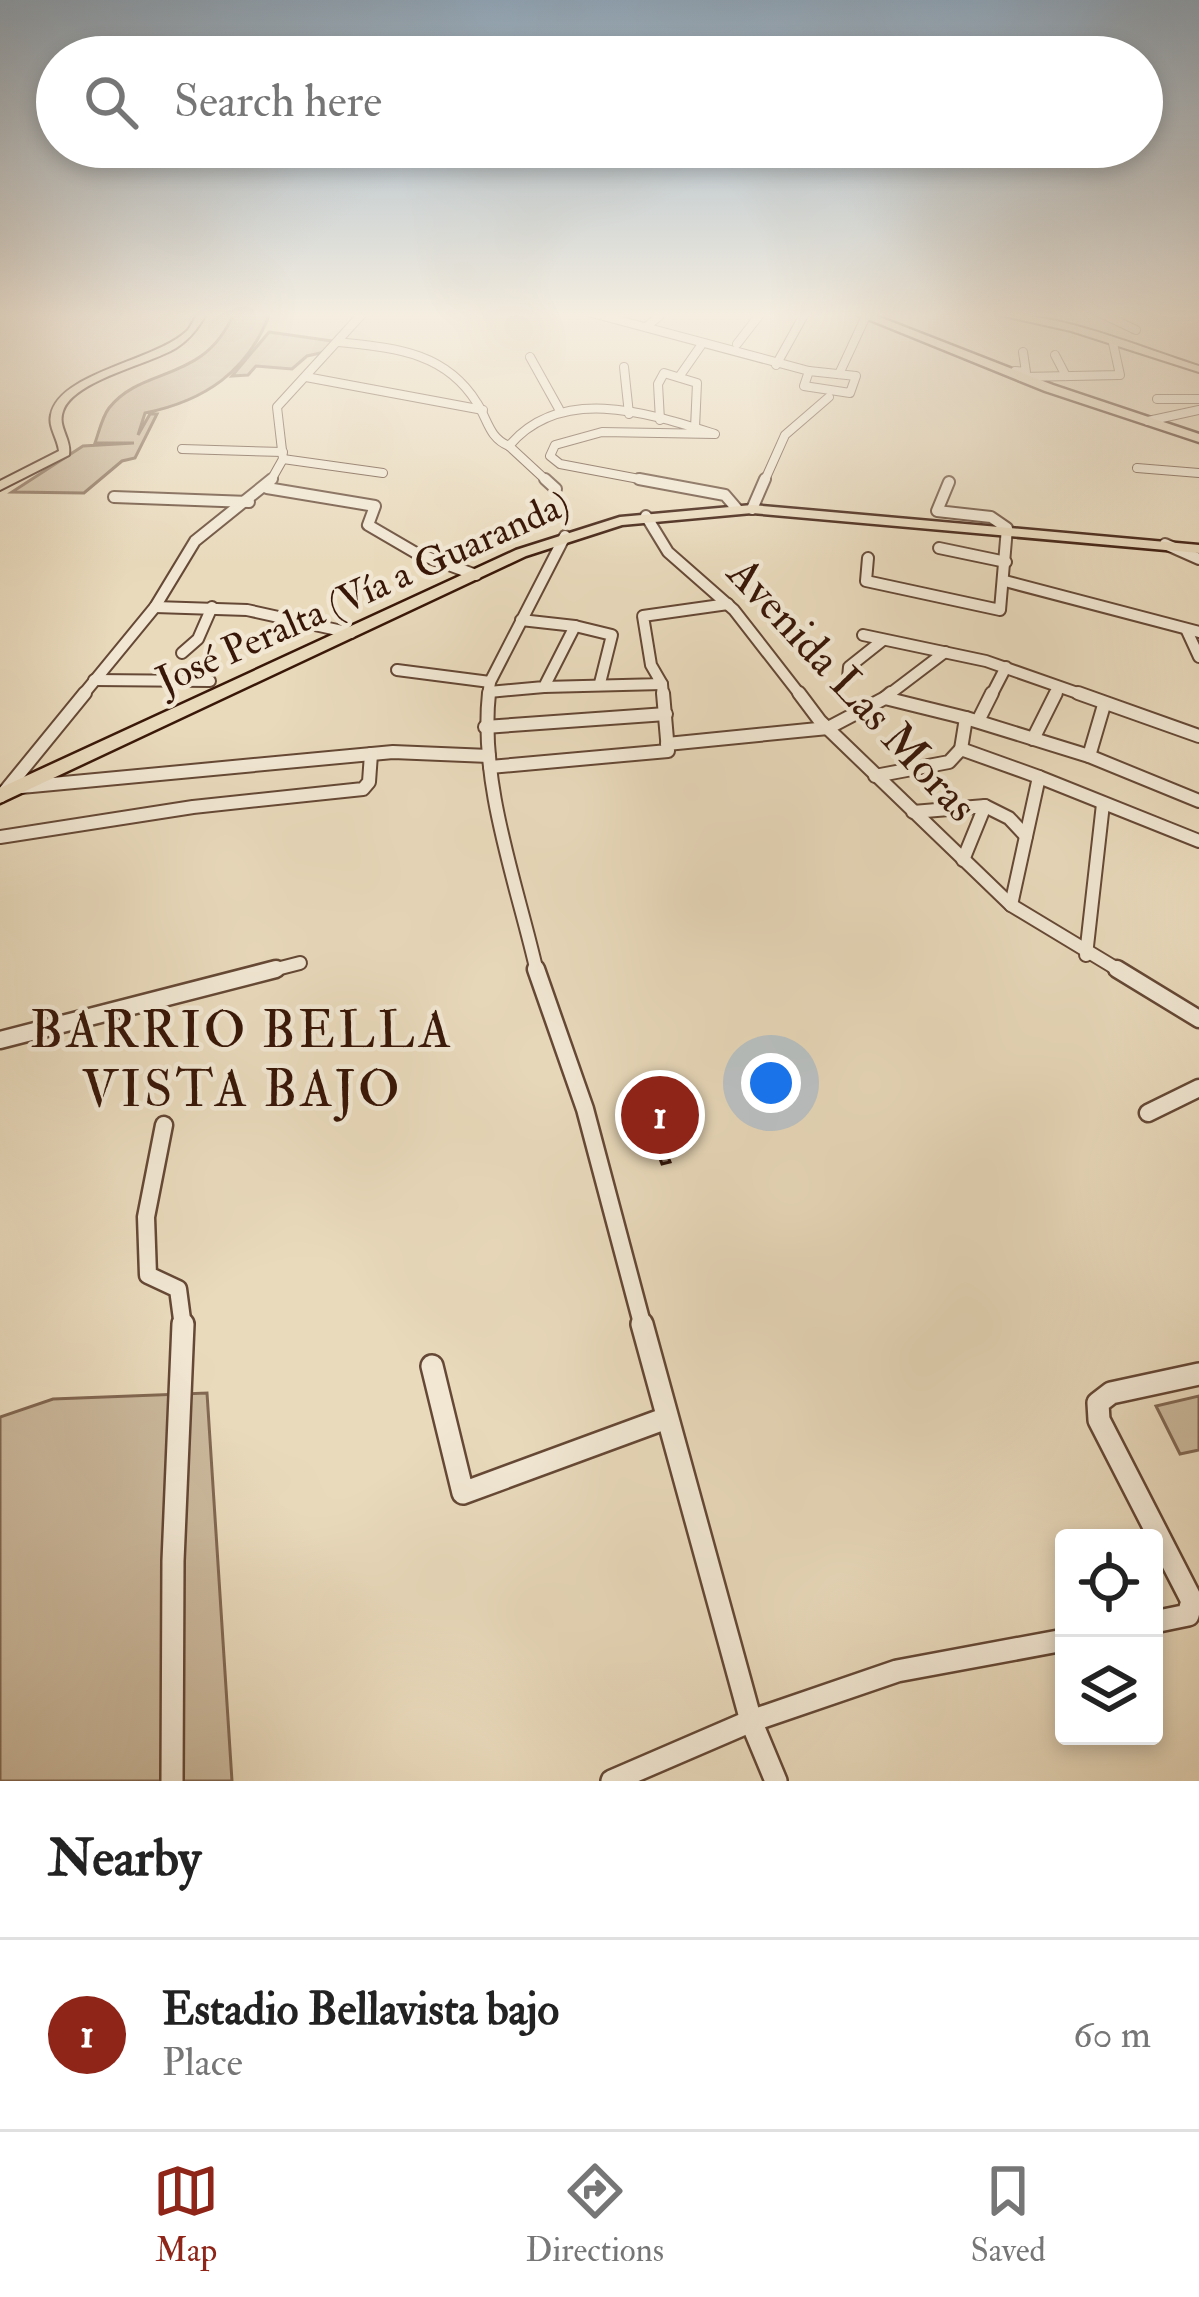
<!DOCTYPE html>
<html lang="en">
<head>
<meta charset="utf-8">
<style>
  body { margin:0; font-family:"IM FELL Double Pica",serif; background:#f2f2f2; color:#222 }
  .controls { position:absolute; right:36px; bottom:36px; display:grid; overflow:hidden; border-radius:12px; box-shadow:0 6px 18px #0003 }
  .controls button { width:108px; height:108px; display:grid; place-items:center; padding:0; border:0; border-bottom:3px solid #e0e0e0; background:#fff; color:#222; font:60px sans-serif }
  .you { position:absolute; left:771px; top:1083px; width:42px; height:42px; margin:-30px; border:9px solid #fff; border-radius:50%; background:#1a73e8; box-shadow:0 0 0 18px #1a73e833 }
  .badge { display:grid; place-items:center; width:78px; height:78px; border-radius:50%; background:#8f2418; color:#fff; font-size:39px; font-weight:700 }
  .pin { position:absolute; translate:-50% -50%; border:6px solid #fff; box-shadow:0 3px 12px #0006 }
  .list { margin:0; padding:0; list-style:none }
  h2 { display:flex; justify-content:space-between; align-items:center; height:156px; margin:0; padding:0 48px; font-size:51px }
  h2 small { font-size:39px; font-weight:400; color:#767676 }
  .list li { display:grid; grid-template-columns:78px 1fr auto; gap:36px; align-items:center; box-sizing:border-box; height:192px; padding:0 48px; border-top:3px solid #e0e0e0 }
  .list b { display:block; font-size:45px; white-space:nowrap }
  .list p { margin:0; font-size:39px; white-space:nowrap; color:#767676 }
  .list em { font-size:39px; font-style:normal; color:#767676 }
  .icon { flex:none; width:66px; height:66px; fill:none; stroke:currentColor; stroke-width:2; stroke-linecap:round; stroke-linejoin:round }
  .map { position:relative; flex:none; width:1199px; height:1781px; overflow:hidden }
  .search { position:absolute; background:#fff; box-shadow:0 6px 18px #0003; left:36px; right:36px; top:36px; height:132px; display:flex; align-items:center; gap:30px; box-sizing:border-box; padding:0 42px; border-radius:66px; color:#767676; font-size:45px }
  .sheet { height:348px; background:#fff }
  nav { display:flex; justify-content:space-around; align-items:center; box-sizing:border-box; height:168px; border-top:3px solid #e0e0e0; background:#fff; font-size:33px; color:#767676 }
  nav a { display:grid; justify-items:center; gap:6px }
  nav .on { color:#8f2418 }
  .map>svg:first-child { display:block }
</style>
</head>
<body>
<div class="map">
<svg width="1199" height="1781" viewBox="0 0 1199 1781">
  <rect width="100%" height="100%" fill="#e9dabc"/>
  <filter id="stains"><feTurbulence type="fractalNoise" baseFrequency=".00167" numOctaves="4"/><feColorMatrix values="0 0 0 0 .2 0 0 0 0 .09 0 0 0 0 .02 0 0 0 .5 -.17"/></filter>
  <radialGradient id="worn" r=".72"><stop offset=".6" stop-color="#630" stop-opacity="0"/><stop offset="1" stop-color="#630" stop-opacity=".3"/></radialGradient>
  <!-- green -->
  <g fill="#cbb99d" stroke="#826852" stroke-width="3">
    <path d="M 234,313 L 270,313 C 248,372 204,401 145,413 L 138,435 L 150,414 L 157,414 L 135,458 L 122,461 L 84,493 L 12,492 L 83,446 L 134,443 L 95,443 C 99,432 102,417 109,408 C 143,365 204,384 234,313 Z"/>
    <path d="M 269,332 L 332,341 L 325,352 L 307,356 L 292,369 L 256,366 L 248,375 L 232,376 Z"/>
    <path d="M 207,1393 L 232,1781 L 0,1781 L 0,1417 L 53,1399 Z"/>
    <path d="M 1199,1396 L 1199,1450 L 1180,1454 L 1156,1406 Z"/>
  </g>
  <!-- building -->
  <path fill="#957c66" stroke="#391708" stroke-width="3" d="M 667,1093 L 682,1129 L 660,1136 L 670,1162 L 662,1164 L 638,1101 Z"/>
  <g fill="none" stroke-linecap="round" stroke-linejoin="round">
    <defs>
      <g id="minor-far4">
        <path d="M 592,313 L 809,371"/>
        <path d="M 1100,313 L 1136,330"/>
        <path d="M 646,327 L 663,313"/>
        <path d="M 338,342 C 393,348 445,351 477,403 C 488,420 489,438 509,446 C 561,384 648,413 715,434 L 602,432 L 555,445 L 550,456 L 560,464 L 655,482"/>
        <path d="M 737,344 L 761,313"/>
        <path d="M 1055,355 L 1066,376"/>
        <path d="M 530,357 L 559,409"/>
        <path d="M 776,365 L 805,313"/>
        <path d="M 624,367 L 629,414"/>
        <path d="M 809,371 L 856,376 L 850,393 L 804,386 Z"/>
        <path d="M 1015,371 L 1026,372 L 1023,352"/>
        <path d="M 839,374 L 866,316"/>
        <path d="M 306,377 L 483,410"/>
        <path d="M 679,377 L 702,344"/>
        <path d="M 1022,377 L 1120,375 L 1113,343"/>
        <path d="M 1157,399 L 1199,399"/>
        <path d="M 660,420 L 658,384 L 664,373 L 697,383 L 695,428"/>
        <path d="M 1148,421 L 1199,410"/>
        <path d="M 509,446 L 548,482"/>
        <path d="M 182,449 L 283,452"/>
        <path d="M 283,459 L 383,473"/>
        <path d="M 1137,468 L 1199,473"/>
        <path d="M 270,482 L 283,459 L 277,407 L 363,313"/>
        <path d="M 764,482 L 785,435 L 829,397"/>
      </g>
      <g id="minor-far3">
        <path d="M 545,479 L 556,489"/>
        <path d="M 639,479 L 725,495 L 737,509"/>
        <path d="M 267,488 L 375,506 L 368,525 L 416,553 L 476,575"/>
        <path d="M 114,497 L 249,502"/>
        <path d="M 752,509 L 765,479"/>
        <path d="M 646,516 L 668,552 L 734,610 L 801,696"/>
        <path d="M 1165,544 L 1199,559"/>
        <path d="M 939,548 L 1006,562"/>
        <path d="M 868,558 L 866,581 L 1000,610 L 1007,528 L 991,517 L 937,511 L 949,482"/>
        <path d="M 1005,581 L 1199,632"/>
        <path d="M 155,607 L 247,610 L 351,633"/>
        <path d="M 575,626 L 612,635 L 600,683"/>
        <path d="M 1187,631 L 1199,657"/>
        <path d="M 863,635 L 986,661 L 1086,696"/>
        <path d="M 182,653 L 198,639 L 212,607"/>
        <path d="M 397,670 L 490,682"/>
        <path d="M 848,678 L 849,667 L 883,640"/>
        <path d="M 94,680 L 210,681"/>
        <path d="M 662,684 L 663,696"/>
        <path d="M 544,687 L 662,684 L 651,665 L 643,616 L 728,604"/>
        <path d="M 489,692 L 544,687 L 575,626 L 521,620"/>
        <path d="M 82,696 L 155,607 L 195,541 L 272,479"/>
        <path d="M 488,696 L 490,682 L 565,536"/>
        <path d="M 887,696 L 945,652"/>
        <path d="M 991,696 L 1006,667"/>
        <path d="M 1054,696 L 1058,689"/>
      </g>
      <g id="minor-far2">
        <path d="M 489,693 C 479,784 517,884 537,972"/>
        <path d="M 799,693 L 820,721 L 1011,905 L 1122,972"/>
        <path d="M 1078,693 L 1199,736"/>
        <path d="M 885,698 L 891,693"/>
        <path d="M 966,718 L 1089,756 L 1199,801"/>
        <path d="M 978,721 L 992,693"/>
        <path d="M 485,727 L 666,714"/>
        <path d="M 1033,739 L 1056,693"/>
        <path d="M 667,744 L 828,728 L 885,698 L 966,718 L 961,749"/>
        <path d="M 1089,756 L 1104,705"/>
        <path d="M 490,767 L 668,751 L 663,693"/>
        <path d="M 875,776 L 949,762 L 961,749 L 1039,777"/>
        <path d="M 21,787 L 393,752 L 489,756"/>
        <path d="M 1,796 L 85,693"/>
        <path d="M 985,806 L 1009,818 L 1026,836"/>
        <path d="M 913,812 L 985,806 L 963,860"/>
        <path d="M 0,837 L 193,807 L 363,789 L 369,782 L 371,754"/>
        <path d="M 1011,905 L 1039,777 L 1199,841"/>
        <path d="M 1086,955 L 1103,804"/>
        <path d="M 265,972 L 300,963"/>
      </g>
      <g id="minor-far1">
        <path d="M 536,969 L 585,1109 L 643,1327"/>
        <path d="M 1117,969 L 1199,1019"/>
        <path d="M 0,1040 L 276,969"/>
        <path d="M 1148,1113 L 1199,1088"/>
        <path d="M 164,1125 L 146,1217 L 148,1275 L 178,1289 L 183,1327"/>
      </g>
      <g id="minor">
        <path d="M 642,1324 L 751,1721 L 776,1781"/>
        <path d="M 432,1366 L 463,1493 L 664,1419"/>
        <path d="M 1154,1622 L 1188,1615 L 1192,1601 L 1099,1420 L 1098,1403 L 1111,1393 L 1199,1374"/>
        <path d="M 172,1781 L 173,1561 L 183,1324"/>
        <path d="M 612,1781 L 751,1721 L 897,1671 L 1064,1640"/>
      </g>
      <g id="major">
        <path d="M 198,313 L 207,313 C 198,328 190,339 176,348 C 148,365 74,380 63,411 C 57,427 72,439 69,455 L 0,490 L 0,481 L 59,451 C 58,439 48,427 51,415 C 59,372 157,361 188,330 C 189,329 197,315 198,313 Z"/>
        <path d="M 991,313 C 1061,313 1133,345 1199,366 L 1199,372 L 1071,331 Z"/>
      </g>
      <g id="highway">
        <path d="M 853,313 L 869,313 L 1053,385 L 1199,434 L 1199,442 L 1045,391 Z"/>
        <path d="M 752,505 L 1199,545 L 1199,553 L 752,513 L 622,525 L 526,556 L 0,803 L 0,788 L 516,550 L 620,517 Z"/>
      </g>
    </defs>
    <!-- minor-far4 casing -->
    <use href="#minor-far4" stroke="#654835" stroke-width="10"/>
    <!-- minor-far3 casing -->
    <use href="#minor-far3" stroke="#654835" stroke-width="14"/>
    <!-- minor-far2 casing -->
    <use href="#minor-far2" stroke="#654835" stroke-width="16"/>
    <!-- minor-far1 casing -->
    <use href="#minor-far1" stroke="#654835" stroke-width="21"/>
    <!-- minor casing -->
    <use href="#minor" stroke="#654835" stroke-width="26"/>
    <!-- major casing -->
    <use href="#major" stroke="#391708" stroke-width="4"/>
    <!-- highway casing -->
    <use href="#highway" stroke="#391708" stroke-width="5"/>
    <!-- minor-far4 -->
    <use href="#minor-far4" stroke="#f1e7d3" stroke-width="8"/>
    <!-- minor-far3 -->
    <use href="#minor-far3" stroke="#f1e7d3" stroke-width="10"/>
    <!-- minor-far2 -->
    <use href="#minor-far2" stroke="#f1e7d3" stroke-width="12"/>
    <!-- minor-far1 -->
    <use href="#minor-far1" stroke="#f1e7d3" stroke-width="16"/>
    <!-- minor -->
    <use href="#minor" stroke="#f1e7d3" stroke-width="21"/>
    <!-- major -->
    <use href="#major" fill="#e9dabc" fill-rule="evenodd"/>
    <!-- highway -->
    <use href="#highway" fill="#e9dabc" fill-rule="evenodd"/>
  </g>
  <!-- sky -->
  <linearGradient id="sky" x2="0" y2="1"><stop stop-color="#90a9be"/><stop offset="0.56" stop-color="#f5eee1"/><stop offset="1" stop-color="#f5eee1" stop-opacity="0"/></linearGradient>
  <rect width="1199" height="563" fill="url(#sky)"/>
  <g text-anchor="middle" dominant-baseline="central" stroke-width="9" stroke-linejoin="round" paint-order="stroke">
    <!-- far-street labels -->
    <g font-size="39" fill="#391708" stroke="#f1e7d3">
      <text transform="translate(363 592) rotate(-24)">José Peralta (Vía a Guaranda)</text>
    </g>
    <!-- street labels -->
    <g font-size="45" fill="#391708" stroke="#f1e7d3">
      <text transform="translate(852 690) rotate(47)">Avenida Las Moras</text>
    </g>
    <!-- quarter labels -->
    <g font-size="51" letter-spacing="3" fill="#391708" stroke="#f1e7d3">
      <text x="242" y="1031">BARRIO BELLA<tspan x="242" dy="59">VISTA BAJO</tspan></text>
    </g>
  </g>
  <rect width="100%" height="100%" filter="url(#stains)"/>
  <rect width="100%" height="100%" fill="url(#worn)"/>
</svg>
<div class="controls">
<button><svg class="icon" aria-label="locate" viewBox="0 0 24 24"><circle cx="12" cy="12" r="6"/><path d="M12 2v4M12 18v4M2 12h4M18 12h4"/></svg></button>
<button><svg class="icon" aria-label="layers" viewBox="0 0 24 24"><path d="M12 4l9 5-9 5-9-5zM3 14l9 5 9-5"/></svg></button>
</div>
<div class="you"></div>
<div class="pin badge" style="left:660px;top:1115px">1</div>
<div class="search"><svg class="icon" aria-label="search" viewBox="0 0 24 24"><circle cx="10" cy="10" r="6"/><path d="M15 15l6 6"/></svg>Search here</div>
</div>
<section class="sheet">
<h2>Nearby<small></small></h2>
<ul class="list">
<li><span class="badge">1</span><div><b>Estadio Bellavista bajo</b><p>Place</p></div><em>60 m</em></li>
</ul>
</section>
<nav>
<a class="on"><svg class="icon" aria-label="map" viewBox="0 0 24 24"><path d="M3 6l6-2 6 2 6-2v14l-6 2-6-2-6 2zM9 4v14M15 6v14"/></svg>Map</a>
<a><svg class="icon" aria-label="directions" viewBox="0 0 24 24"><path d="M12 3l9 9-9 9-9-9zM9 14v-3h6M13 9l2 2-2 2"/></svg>Directions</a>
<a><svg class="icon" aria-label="saved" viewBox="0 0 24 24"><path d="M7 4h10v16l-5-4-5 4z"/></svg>Saved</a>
</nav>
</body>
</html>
